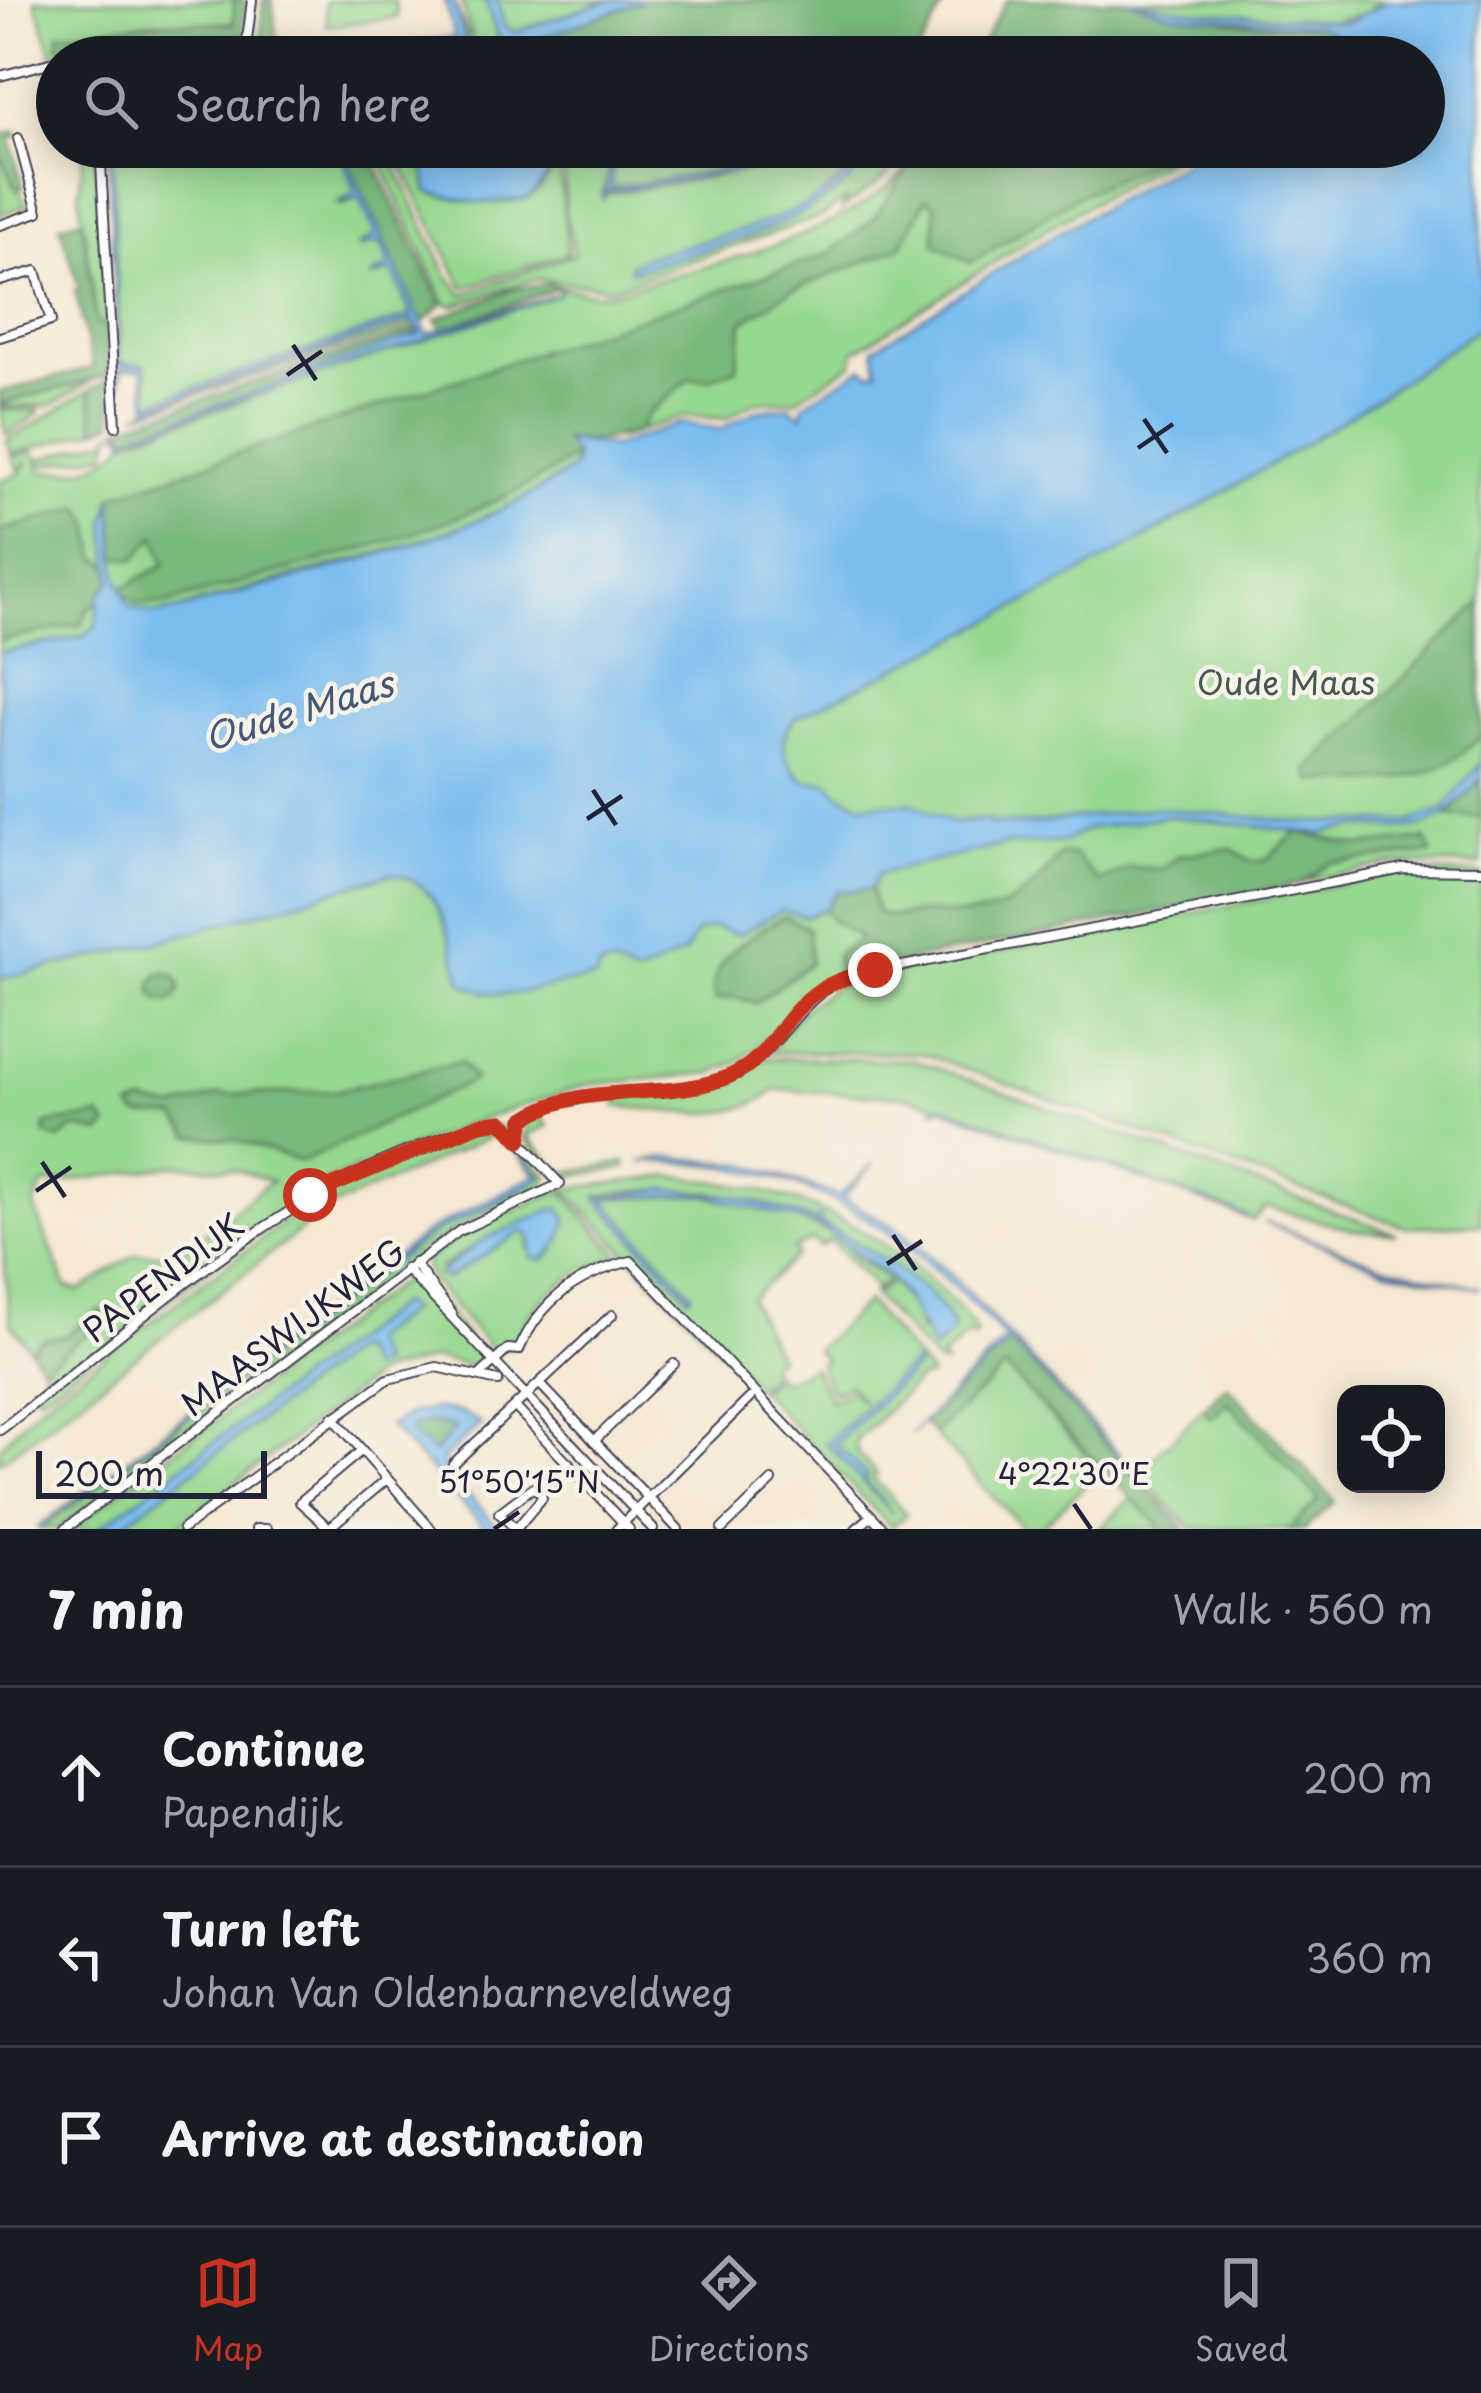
<!DOCTYPE html>
<html lang="en">
<head>
<meta charset="utf-8">
<style>
  body { margin:0; font-family:"Playpen Sans",sans-serif; background:#20242c; color:#f1f3f6 }
  .controls { position:absolute; right:36px; bottom:36px; display:grid; overflow:hidden; border-radius:24px; box-shadow:0 6px 30px #0003 }
  .controls button { width:108px; height:108px; display:grid; place-items:center; padding:0; border:0; border-bottom:3px solid #363941; background:#171b24; color:#f1f3f6; font:60px sans-serif }
  .scale { position:absolute; left:36px; bottom:30px; width:231px; box-sizing:border-box; padding-left:12px; border:6px solid #22223b; border-top:0; font-size:33px; line-height:42px; white-space:nowrap; color:#22223b; -webkit-text-stroke:9px #f7f3e8; paint-order:stroke }
  .stop { position:absolute; width:36px; height:36px; margin:-27px; border:9px solid #c8321e; border-radius:50%; background:#fff }
  .stop.end { background:#c8321e; border-color:#fff; box-shadow:0 3px 12px #0008 }
  .list { margin:0; padding:0; list-style:none }
  h2 { display:flex; justify-content:space-between; align-items:center; height:156px; margin:0; padding:0 48px; font-size:51px }
  h2 small { font-size:39px; font-weight:400; color:#9ea1a6 }
  .list li { display:grid; grid-template-columns:78px 1fr auto; gap:36px; align-items:center; box-sizing:border-box; height:180px; padding:0 48px; border-top:3px solid #363941 }
  .list b { display:block; font-size:45px; white-space:nowrap }
  .list p { margin:0; font-size:39px; white-space:nowrap; color:#9ea1a6 }
  .list em { font-size:39px; font-style:normal; color:#9ea1a6 }
  .icon { flex:none; width:66px; height:66px; fill:none; stroke:currentColor; stroke-width:2; stroke-linecap:round; stroke-linejoin:round }
  .map { position:relative; flex:none; width:1481px; height:1529px; overflow:hidden }
  .search { position:absolute; background:#171b24; box-shadow:0 6px 30px #0003; left:36px; right:36px; top:36px; height:132px; display:flex; align-items:center; gap:30px; box-sizing:border-box; padding:0 42px; border-radius:66px; color:#9ea1a6; font-size:45px }
  .sheet { height:696px; background:#171b24 }
  nav { display:flex; justify-content:space-around; align-items:center; box-sizing:border-box; height:168px; border-top:3px solid #363941; background:#171b24; font-size:33px; color:#9ea1a6 }
  nav a { display:grid; justify-items:center; gap:6px }
  nav .on { color:#c8321e }
  .map>svg:first-child { display:block }
</style>
</head>
<body>
<div class="map">
<svg width="1481" height="1529" viewBox="0 0 1481 1529">
  <rect width="100%" height="100%" fill="#f7f3e8"/>
  <filter id="ink" filterUnits="userSpaceOnUse"><feTurbulence type="fractalNoise" baseFrequency=".00833" numOctaves="2"/><feDisplacementMap in="SourceGraphic" scale="24" xChannelSelector="R" yChannelSelector="G"/><feConvolveMatrix kernelMatrix="1 2 1 2 8 2 1 2 1" color-interpolation-filters="sRGB"/></filter>
  <filter id="wash" filterUnits="userSpaceOnUse"><feTurbulence type="fractalNoise" baseFrequency=".004" numOctaves="4" result="noise"/><feDisplacementMap in="SourceGraphic" scale="48" xChannelSelector="R" yChannelSelector="G"/><feGaussianBlur stdDeviation="2.7" result="paint"/><feColorMatrix in="noise" values="0 0 0 0 0 0 0 0 0 0 0 0 0 0 0 0 0 1.4 0 .05"/><feComposite in="paint" operator="in"/></filter>
  <g filter="url(#wash)">
    <rect width="100%" height="100%" fill="#f5e7d2"/>
    <!-- green -->
    <g fill="#96d890" stroke="#5c7d66" stroke-width="3" fill-rule="evenodd">
      <path d="M 35,0 L 234,0 L 234,23 L 155,22 L 60,34 L 59,46 L 150,34 L 148,48 L 106,45 L 53,55 Z"/>
      <path d="M 395,0 L 397,18 L 327,26 L 325,1 Z"/>
      <path d="M 453,0 L 468,35 L 468,51 L 461,57 L 418,57 L 417,48 L 465,40 Z"/>
      <path d="M 461,0 L 485,0 L 498,39 L 484,50 L 485,57 L 468,57 L 474,44 Z"/>
      <path d="M 497,0 L 609,0 L 515,32 L 504,26 Z"/>
      <path d="M 1007,0 L 1382,0 L 1364,15 L 1339,19 L 1331,37 L 1336,57 L 974,57 Z"/>
      <path d="M 156,35 L 243,36 L 240,57 L 188,57 L 156,50 Z"/>
      <path d="M 84,147 L 95,147 L 106,323 L 97,326 L 79,195 Z"/>
      <path d="M 112,147 L 336,147 L 316,158 L 340,154 L 357,192 L 339,206 L 359,198 L 376,235 L 357,246 L 380,242 L 390,265 L 372,278 L 392,270 L 411,316 L 149,403 L 145,364 L 120,363 Z"/>
      <path d="M 374,147 L 386,147 L 448,276 L 463,295 L 574,254 L 565,212 L 564,147 L 859,147 L 609,188 L 613,158 L 602,195 L 863,152 C 823,223 716,235 644,258 L 630,265 L 632,271 C 709,245 837,224 874,147 L 912,147 L 887,176 L 842,209 L 847,198 L 823,216 L 612,288 L 535,279 L 453,306 L 445,303 Z"/>
      <path d="M 392,147 L 431,147 L 423,162 L 428,192 C 470,204 562,220 551,147 L 557,147 L 568,253 L 464,288 Z"/>
      <path d="M 923,147 L 1191,147 L 1053,225 L 855,351 L 853,363 L 796,400 L 754,402 L 726,419 L 683,416 L 620,438 L 566,440 L 574,467 C 483,533 363,556 258,586 C 172,610 88,639 0,653 L 0,480 L 20,474 L 28,460 L 19,471 L 13,457 L 34,451 L 42,471 C 85,471 98,471 128,440 L 559,294 L 561,287 L 594,294 L 615,292 C 710,263 869,235 923,147 Z"/>
      <path d="M 3,153 L 27,206 L 0,215 L 0,154 Z"/>
      <path d="M 413,320 L 415,325 L 137,414 L 148,408 Z"/>
      <path d="M 1481,326 L 1481,865 L 1394,864 L 839,971 L 809,992 L 763,1043 L 736,1063 L 711,1073 L 585,1085 L 476,1121 L 318,1185 L 54,1387 L 38,1396 L 34,1390 L 43,1381 L 43,1367 L 112,1315 L 99,1310 L 65,1336 L 42,1339 L 30,1349 L 10,1323 L 0,1215 L 0,979 L 158,942 L 390,874 L 786,730 L 797,717 C 1036,602 1263,476 1481,326 ZM 178,1165 L 234,1169 L 271,1181 L 180,1253 L 135,1255 L 80,1291 L 66,1287 L 34,1206 L 43,1185 Z"/>
      <path d="M 94,380 L 50,406 L 0,407 C 18,394 67,389 94,380 Z"/>
      <path d="M 90,390 L 95,430 L 12,454 L 7,441 Z"/>
      <path d="M 0,410 L 37,410 L 40,412 L 7,435 Z"/>
      <path d="M 113,430 L 106,454 L 41,465 L 39,459 L 108,439 Z"/>
      <path d="M 1402,872 L 1481,874 L 1481,1224 L 1405,1227 L 921,1053 L 769,1052 L 804,1008 L 842,982 Z"/>
      <path d="M 763,1058 L 915,1060 L 1397,1234 L 1355,1230 L 1267,1207 L 1253,1220 L 947,1107 L 904,1096 L 775,1090 C 733,1126 670,1110 617,1106 L 618,1095 L 709,1086 Z"/>
      <path d="M 539,1114 L 548,1126 L 527,1136 L 562,1173 L 626,1162 L 626,1168 L 560,1178 L 524,1138 L 527,1120 Z"/>
      <path d="M 492,1125 L 505,1129 L 547,1175 L 547,1186 L 497,1205 L 427,1248 L 57,1529 L 42,1529 L 432,1234 L 542,1176 L 498,1133 L 328,1209 L 0,1462 L 0,1446 L 38,1406 L 326,1191 Z"/>
      <path d="M 670,1176 C 767,1184 854,1212 927,1278 C 944,1294 967,1313 977,1333 L 974,1338 L 969,1334 L 942,1358 L 946,1364 L 937,1364 L 874,1296 L 891,1281 L 916,1315 L 919,1332 L 951,1322 C 857,1223 737,1172 598,1196 L 689,1297 L 692,1293 L 602,1199 L 705,1195 L 768,1208 L 840,1237 L 856,1258 L 889,1278 L 872,1294 L 875,1288 L 830,1240 L 820,1247 L 812,1240 L 793,1249 L 797,1255 L 750,1299 L 778,1357 L 768,1366 L 773,1372 L 757,1388 L 565,1189 Z"/>
      <path d="M 561,1190 L 622,1258 C 584,1262 521,1304 518,1342 L 494,1353 L 428,1277 L 425,1261 L 469,1229 ZM 553,1209 L 555,1250 L 544,1260 L 529,1249 L 530,1233 L 523,1231 L 438,1269 L 483,1240 Z"/>
      <path d="M 405,1279 C 433,1286 464,1335 483,1358 L 480,1368 L 434,1359 L 379,1373 L 175,1529 L 117,1529 L 352,1350 L 359,1350 L 369,1369 L 379,1364 L 368,1342 L 409,1310 L 401,1303 L 98,1529 L 69,1529 Z"/>
      <path d="M 867,1302 L 931,1376 L 919,1379 L 856,1441 L 857,1453 L 877,1474 L 873,1478 L 906,1514 L 891,1527 L 759,1390 L 776,1375 L 782,1381 L 813,1367 L 830,1400 L 851,1390 L 863,1402 L 849,1385 L 832,1393 L 819,1364 L 825,1360 L 816,1350 ZM 914,1362 L 918,1366 L 834,1444 L 892,1513 L 827,1443 Z"/>
      <path d="M 1005,1368 L 1101,1470 L 1039,1529 L 1024,1529 L 934,1434 Z"/>
      <path d="M 1228,1402 L 1320,1500 L 1289,1529 L 1192,1529 L 1138,1473 L 1203,1409 L 1211,1417 Z"/>
      <path d="M 1133,1497 L 1162,1529 L 1099,1529 Z"/>
    </g>
    <!-- forest -->
    <g fill="#78b87a" stroke="#4d6d5a" stroke-width="3">
      <path d="M 234,0 L 245,0 L 243,36 L 156,35 L 155,22 L 233,24 Z"/>
      <path d="M 263,0 L 272,0 L 279,57 L 260,56 Z"/>
      <path d="M 644,0 L 947,0 L 916,57 L 484,54 L 498,39 L 506,49 Z"/>
      <path d="M 1007,0 L 1125,0 L 1241,23 L 1320,26 L 1334,32 L 1337,54 L 975,57 Z"/>
      <path d="M 150,23 L 150,34 L 58,46 L 59,33 Z"/>
      <path d="M 16,131 L 18,136 L 10,139 L 23,187 L 16,189 L 0,154 L 0,135 Z"/>
      <path d="M 341,147 L 367,147 L 442,305 L 422,323 Z"/>
      <path d="M 923,147 L 1182,147 L 1072,199 L 971,263 L 935,244 L 935,205 L 926,199 L 901,247 L 790,291 L 743,322 L 737,368 L 709,379 L 689,379 L 648,414 L 638,431 L 601,441 L 566,440 L 574,454 L 567,461 C 462,535 290,566 166,604 L 138,604 L 120,590 L 165,564 L 155,536 L 135,559 L 116,557 L 112,496 L 826,255 L 872,221 Z"/>
      <path d="M 82,219 L 97,325 L 106,323 L 109,375 L 0,404 L 0,392 L 93,368 L 75,290 L 79,288 L 60,225 Z"/>
      <path d="M 549,284 L 561,287 L 443,329 L 436,319 L 514,289 Z"/>
      <path d="M 419,328 L 416,338 L 129,436 L 123,429 L 118,432 L 119,427 Z"/>
      <path d="M 111,379 L 114,422 L 95,430 L 90,390 Z"/>
      <path d="M 81,507 L 91,523 L 97,557 L 110,566 L 112,584 L 101,591 L 98,604 L 88,608 L 82,624 L 0,641 L 0,531 Z"/>
      <path d="M 1481,603 L 1481,735 C 1435,788 1377,782 1312,781 L 1309,769 Z"/>
      <path d="M 1481,778 L 1481,818 L 1448,816 Z"/>
      <path d="M 1297,832 L 1360,846 L 1426,839 L 1432,853 L 1330,863 L 1301,884 L 839,974 L 835,956 L 861,938 L 832,921 L 825,909 L 836,892 L 871,889 L 877,913 C 898,921 911,911 932,913 C 997,921 1021,905 1061,854 L 1074,855 L 1099,882 L 1131,867 L 1163,869 L 1179,855 L 1231,848 L 1252,862 L 1265,860 Z"/>
      <path d="M 784,916 L 808,928 L 810,963 L 756,1003 L 733,997 L 716,1000 C 703,960 754,934 784,916 Z"/>
      <circle cx="166" cy="987" r="14"/>
      <path d="M 460,1062 L 475,1080 L 302,1162 L 236,1140 L 191,1136 L 176,1117 L 138,1116 L 131,1108 L 143,1103 L 176,1108 L 220,1095 L 335,1091 Z"/>
      <path d="M 101,1116 L 108,1126 L 101,1133 L 75,1128 L 59,1140 L 45,1134 L 46,1124 Z"/>
      <path d="M 105,1309 L 113,1315 L 43,1367 L 30,1349 L 42,1339 L 65,1336 Z"/>
      <path d="M 1010,1341 L 1185,1529 L 1162,1529 L 1005,1368 L 934,1434 L 923,1423 Z"/>
      <path d="M 1227,1385 L 1335,1501 L 1305,1529 L 1289,1529 L 1319,1500 L 1228,1402 L 1211,1418 L 1203,1409 Z"/>
      <path d="M 431,1422 L 456,1428 L 434,1453 L 409,1432 L 412,1426 Z"/>
    </g>
    <!-- water -->
    <g fill="#7abdf0" stroke="#4e7096" stroke-width="3" fill-rule="evenodd">
      <path d="M 444,0 L 453,0 L 465,40 L 424,48 L 422,42 L 455,37 Z"/>
      <path d="M 485,0 L 497,0 L 504,26 L 515,32 L 609,0 L 644,0 L 511,49 L 502,47 Z"/>
      <path d="M 1125,0 L 1200,12 L 1348,22 L 1389,0 L 1481,0 L 1481,326 C 1267,480 1034,603 797,717 C 775,739 782,764 807,781 L 829,782 L 839,794 L 862,804 L 912,803 L 952,823 L 986,819 L 992,824 L 1031,824 L 1155,808 L 1302,822 L 1410,822 L 1443,810 L 1481,762 L 1481,778 C 1416,860 1399,811 1321,834 L 1167,816 L 1088,829 L 1063,842 L 1004,845 L 878,874 L 871,889 L 836,892 L 825,909 L 805,917 L 782,910 L 738,935 L 715,927 L 697,932 L 684,953 L 636,976 L 611,965 L 599,969 L 596,979 C 550,981 508,1009 463,983 C 448,939 443,879 390,874 L 159,942 L 0,979 L 0,653 L 83,636 L 96,626 L 99,594 L 112,581 L 106,525 L 112,496 L 117,575 L 129,606 L 154,614 L 183,609 C 303,573 474,542 574,467 L 575,456 L 564,440 L 613,447 L 680,423 L 721,429 L 755,411 L 789,406 L 802,416 L 803,405 L 863,367 L 870,373 L 878,370 L 874,348 L 1057,233 L 1211,147 L 1424,147 L 1424,57 L 1346,57 L 1338,36 L 1320,26 L 1175,15 Z"/>
      <path d="M 108,147 L 112,147 L 120,363 L 146,365 L 150,403 L 412,315 L 392,271 L 370,277 L 390,265 L 380,242 L 357,248 L 376,235 L 359,198 L 336,204 L 356,192 L 340,154 L 315,159 L 341,147 L 427,334 L 560,294 L 125,439 L 121,429 L 129,436 L 421,333 L 412,320 L 148,408 L 143,369 L 122,369 L 120,412 Z"/>
      <path d="M 431,147 L 551,147 C 555,167 542,186 527,199 L 479,203 L 428,192 L 423,155 Z"/>
      <path d="M 614,147 L 615,147 L 611,188 L 874,147 C 836,225 709,245 631,271 L 630,265 L 644,258 C 712,236 828,219 862,153 L 607,192 L 603,201 Z"/>
      <path d="M 940,1105 L 1249,1217 L 941,1107 L 933,1110 Z"/>
      <path d="M 506,1138 L 542,1178 L 432,1234 L 36,1529 L 430,1230 L 536,1175 Z"/>
      <path d="M 671,1157 L 749,1165 L 839,1196 L 874,1163 L 843,1198 L 896,1228 L 948,1271 L 1142,1478 L 1010,1342 L 910,1435 L 1006,1339 C 899,1225 804,1158 641,1162 Z"/>
      <path d="M 664,1189 L 735,1196 L 814,1220 L 820,1217 L 820,1223 C 854,1241 947,1292 953,1332 L 933,1350 L 906,1298 L 887,1275 L 818,1225 L 705,1195 L 603,1198 L 692,1294 L 689,1297 L 597,1199 Z"/>
      <path d="M 553,1209 L 560,1209 L 567,1220 L 560,1242 L 544,1260 L 532,1258 L 531,1237 L 523,1231 L 446,1279 L 437,1275 L 483,1240 Z"/>
      <path d="M 1265,1222 L 1381,1265 L 1481,1288 L 1387,1270 Z"/>
      <path d="M 401,1303 L 410,1310 L 369,1341 L 380,1364 L 369,1370 L 359,1350 L 352,1350 L 117,1529 L 98,1529 Z"/>
      <path d="M 915,1361 L 918,1365 L 835,1444 L 867,1475 L 864,1479 L 893,1514 L 826,1443 Z"/>
      <path d="M 436,1409 L 460,1412 L 481,1424 L 443,1459 L 443,1468 L 500,1529 L 486,1529 L 389,1426 L 411,1413 ZM 431,1422 L 455,1428 L 434,1453 L 409,1432 L 413,1426 Z"/>
    </g>
  </g>
  <g filter="url(#ink)">
    <g fill="none" stroke-linecap="round" stroke-linejoin="round">
      <defs>
        <g id="minor">
          <path d="M 71,57 L 114,49 L 184,57"/>
          <path d="M 245,57 L 252,0"/>
          <path d="M 0,76 L 57,61"/>
          <path d="M 100,147 L 116,426"/>
          <path d="M 0,225 L 38,212 L 18,138"/>
          <path d="M 0,281 L 36,271 L 51,321 L 0,337"/>
          <path d="M 520,1139 L 523,1119 C 584,1079 660,1102 725,1078 C 777,1059 794,1001 845,977 L 1403,869 L 1481,870"/>
          <path d="M 414,1263 L 452,1314"/>
          <path d="M 406,1269 L 653,1529"/>
          <path d="M 481,1374 L 508,1349 L 519,1350 C 541,1299 579,1274 631,1261 L 884,1529"/>
          <path d="M 542,1386 L 678,1529"/>
          <path d="M 517,1409 L 629,1529"/>
          <path d="M 333,1417 L 431,1529"/>
          <path d="M 0,1430 C 132,1329 259,1208 415,1148 C 444,1137 471,1124 502,1121 L 560,1184 L 459,1231 L 65,1529"/>
          <path d="M 594,1441 L 674,1364"/>
          <path d="M 361,1451 L 300,1502 L 329,1528 L 387,1479"/>
          <path d="M 453,1464 L 612,1315"/>
          <path d="M 183,1529 L 388,1379 L 437,1367 L 498,1381"/>
          <path d="M 256,1529 L 267,1529"/>
          <path d="M 516,1529 L 499,1513 L 532,1488 L 540,1491 L 569,1463"/>
          <path d="M 516,1529 L 542,1498 L 540,1491"/>
          <path d="M 617,1529 L 750,1398"/>
          <path d="M 722,1529 L 772,1481"/>
          <path d="M 856,1529 L 867,1520"/>
        </g>
      </defs>
      <!-- minor casing -->
      <use href="#minor" stroke="#424052" stroke-width="12"/>
      <!-- minor -->
      <use href="#minor" stroke="#fff" stroke-width="8"/>
    </g>
  </g>
  <g fill="none" stroke-linecap="round" stroke-linejoin="round" filter="url(#ink)">
    <!-- route -->
    <path stroke="#c8321e" stroke-width="15" d="M 310,1195 L 480,1124 L 502,1121 L 520,1141 L 524,1119 C 586,1078 665,1104 730,1076 C 768,1060 779,1024 808,999 C 827,982 851,976 875,970"/>
  </g>
  <!-- ticks -->
  <path fill="none" stroke="#22223b" stroke-width="4.5" d="M 293,345 L 316,380M 287,375 L 322,351M 1144,419 L 1167,453M 1138,448 L 1173,424M 593,790 L 616,825M 587,819 L 622,796M 42,1162 L 65,1197M 36,1191 L 71,1167M 893,1235 L 916,1270M 887,1264 L 922,1241M 1074,1504 L 1091,1529M 494,1529 L 519,1512"/>
  <g text-anchor="middle" dominant-baseline="central" stroke-width="9" stroke-linejoin="round" paint-order="stroke">
    <!-- park labels -->
    <g font-size="33" fill="#455954" stroke="#f7f3e8">
      <text x="1286" y="681">Oude Maas</text>
    </g>
    <!-- street labels -->
    <g font-size="33" fill="#22223b" stroke="#f7f3e8">
      <text transform="translate(162 1276) rotate(-37)">PAPENDIJK</text>
      <text transform="translate(292 1326) rotate(-37)">MAASWIJKWEG</text>
    </g>
    <!-- water labels -->
    <g font-size="36" font-style="italic" fill="#41587a" stroke="#f7f3e8">
      <text transform="translate(298 709) rotate(-17)">Oude Maas</text>
    </g>
  </g>
  <g font-size="30" text-anchor="middle" fill="#22223b" stroke="#f7f3e8" stroke-width="9" stroke-linejoin="round" paint-order="stroke">
    <text x="1074" y="1485">4°22'30"E</text>
    <text x="519" y="1493">51°50'15"N</text>
  </g>
</svg>
<div class="controls">
<button><svg class="icon" aria-label="locate" viewBox="0 0 24 24"><circle cx="12" cy="12" r="6"/><path d="M12 2v4M12 18v4M2 12h4M18 12h4"/></svg></button>
</div>
<div class="scale">200 m</div>
<div class="stop" style="left:310px;top:1195px"></div>
<div class="stop end" style="left:875px;top:970px"></div>
<div class="search"><svg class="icon" aria-label="search" viewBox="0 0 24 24"><circle cx="10" cy="10" r="6"/><path d="M15 15l6 6"/></svg>Search here</div>
</div>
<section class="sheet">
<h2>7 min<small>Walk · 560 m</small></h2>
<ul class="list">
<li><svg class="icon" aria-label="ahead" viewBox="0 0 24 24"><path d="M12 20V5M6 11l6-6 6 6"/></svg><div><b>Continue</b><p>Papendijk</p></div><em>200 m</em></li>
<li><svg class="icon" aria-label="left" viewBox="0 0 24 24"><path d="M17 20v-9H6M10 6l-5 5 5 5"/></svg><div><b>Turn left</b><p>Johan Van Oldenbarneveldweg</p></div><em>360 m</em></li>
<li><svg class="icon" aria-label="arrive" viewBox="0 0 24 24"><path d="M6 21V4h12l-3 4 3 4H6"/></svg><div><b>Arrive at destination</b></div></li>
</ul>
</section>
<nav>
<a class="on"><svg class="icon" aria-label="map" viewBox="0 0 24 24"><path d="M3 6l6-2 6 2 6-2v14l-6 2-6-2-6 2zM9 4v14M15 6v14"/></svg>Map</a>
<a><svg class="icon" aria-label="directions" viewBox="0 0 24 24"><path d="M12 3l9 9-9 9-9-9zM9 14v-3h6M13 9l2 2-2 2"/></svg>Directions</a>
<a><svg class="icon" aria-label="saved" viewBox="0 0 24 24"><path d="M7 4h10v16l-5-4-5 4z"/></svg>Saved</a>
</nav>
</body>
</html>
